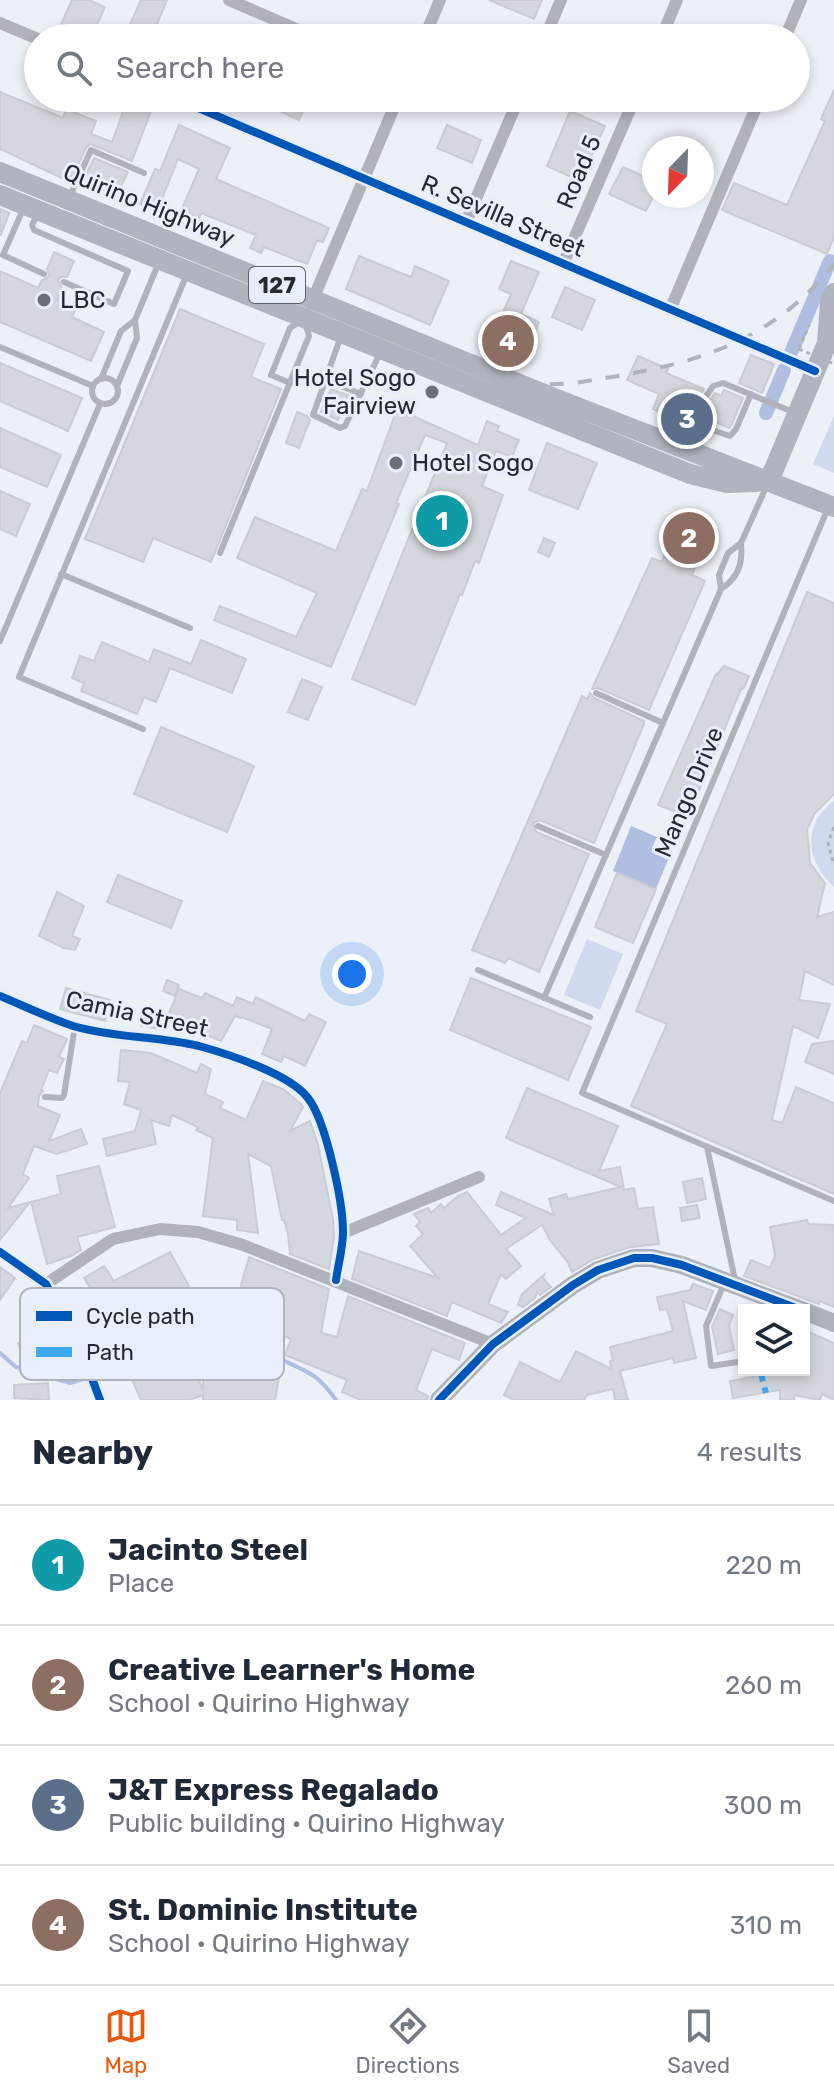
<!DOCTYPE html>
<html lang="en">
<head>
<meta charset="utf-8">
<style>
  body { margin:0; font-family:Rubik,sans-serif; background:#f2f2f3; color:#1f2937 }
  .controls { position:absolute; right:24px; bottom:24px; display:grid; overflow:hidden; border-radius:0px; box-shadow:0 4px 12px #0003 }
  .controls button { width:72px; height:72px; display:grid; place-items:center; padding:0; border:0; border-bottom:2px solid #e0e1e3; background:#fff; color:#1f2937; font:40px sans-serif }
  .compass { position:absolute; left:642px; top:136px; width:72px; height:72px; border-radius:50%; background:#fff; box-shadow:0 4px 12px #0003; rotate:203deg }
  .you { position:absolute; left:352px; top:974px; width:28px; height:28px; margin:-20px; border:6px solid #fff; border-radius:50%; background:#1a73e8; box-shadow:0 0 0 12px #1a73e833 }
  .badge { display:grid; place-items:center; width:52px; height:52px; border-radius:50%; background:#ea580c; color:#fff; font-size:26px; font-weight:700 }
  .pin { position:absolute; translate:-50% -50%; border:4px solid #fff; box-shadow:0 2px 8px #0006 }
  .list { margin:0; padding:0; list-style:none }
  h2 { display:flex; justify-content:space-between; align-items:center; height:104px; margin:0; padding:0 32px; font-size:34px }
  h2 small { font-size:26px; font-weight:400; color:#747a83 }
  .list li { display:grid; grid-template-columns:52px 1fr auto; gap:24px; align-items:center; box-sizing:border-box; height:120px; padding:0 32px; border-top:2px solid #e0e1e3 }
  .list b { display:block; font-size:30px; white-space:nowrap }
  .list p { margin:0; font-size:26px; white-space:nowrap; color:#747a83 }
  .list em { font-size:26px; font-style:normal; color:#747a83 }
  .icon { flex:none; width:44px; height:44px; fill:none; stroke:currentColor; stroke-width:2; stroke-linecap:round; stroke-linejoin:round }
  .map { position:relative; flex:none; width:834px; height:1400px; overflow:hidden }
  .search { position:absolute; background:#fff; box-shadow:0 4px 12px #0003; left:24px; right:24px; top:24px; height:88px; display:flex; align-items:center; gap:20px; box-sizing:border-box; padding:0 28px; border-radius:44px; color:#747a83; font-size:30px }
  .sheet { height:584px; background:#fff }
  nav { display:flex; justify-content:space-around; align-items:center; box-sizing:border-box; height:112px; border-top:2px solid #e0e1e3; background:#fff; font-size:22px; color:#747a83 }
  nav a { display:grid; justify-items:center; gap:4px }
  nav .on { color:#ea580c }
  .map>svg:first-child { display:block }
</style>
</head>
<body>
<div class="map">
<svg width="834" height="1400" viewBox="0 0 834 1400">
  <rect width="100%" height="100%" fill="#ecf0f7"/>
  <!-- green -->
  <g fill="#d0d9ee">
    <path d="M 834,416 L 834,473 L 813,464 Z"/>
    <path d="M 834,801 L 834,887 C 806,861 801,825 834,801 Z"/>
    <path d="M 587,939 L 623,954 L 600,1010 L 564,995 Z"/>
  </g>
  <!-- water -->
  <path fill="#b0bfe1" d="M 631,826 L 657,837 L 652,848 L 670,855 L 656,889 L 613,871 Z"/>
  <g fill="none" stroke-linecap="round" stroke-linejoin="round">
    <!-- stream -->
    <path stroke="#b0bfe1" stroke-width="4" d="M 0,1353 L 16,1367 L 70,1383 L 126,1366 L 155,1344 L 234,1330 C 247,1339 260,1348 273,1355 C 304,1372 314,1369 336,1400"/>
    <!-- canal -->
    <g stroke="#b0bfe1" stroke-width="14">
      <path d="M 790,355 L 830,261"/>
      <path d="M 766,413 L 784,370"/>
    </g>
  </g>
  <!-- building -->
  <g fill="#d4d8de" stroke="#c9ccd2" stroke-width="2">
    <path d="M 72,0 L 88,0 L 105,7 L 91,38 L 69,38 L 57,33 Z"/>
    <path d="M 141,0 L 167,0 L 155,29 L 175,38 L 124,38 Z"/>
    <path d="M 489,0 L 542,0 L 534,19 Z"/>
    <path d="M 834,90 L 834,237 L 827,254 L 722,210 L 734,183 L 787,205 L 825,121 L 821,119 Z"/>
    <path d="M 0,92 L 63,118 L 66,109 L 96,121 L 91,134 L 112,142 L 127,101 L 151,111 L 132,161 L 90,144 L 86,148 L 70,182 L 0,149 Z"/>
    <path d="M 279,98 L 309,98 L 299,120 L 275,109 Z"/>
    <path d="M 570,111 L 605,126 L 580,181 L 547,166 Z"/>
    <path d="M 179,125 L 230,148 L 216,179 L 329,228 L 323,242 L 317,240 L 307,264 L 264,247 L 261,253 L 250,248 L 256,235 L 201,213 L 199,218 L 181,211 L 199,169 L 178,159 L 157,211 L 140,204 L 155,169 L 160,171 Z"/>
    <path d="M 447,125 L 481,140 L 472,163 L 437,148 Z"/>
    <path d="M 94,158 L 128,172 L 119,190 L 86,175 Z"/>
    <path d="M 623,167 L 654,181 L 654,195 L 646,211 L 609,194 Z"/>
    <path d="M 0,209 L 9,213 L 1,235 L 0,235 Z"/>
    <path d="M 54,252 L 74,261 L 67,277 L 61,277 L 58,280 L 62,288 L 57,300 L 76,308 L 72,317 L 104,332 L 91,361 L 0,322 L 0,271 L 38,288 L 42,280 L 50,276 L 47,269 Z"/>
    <path d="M 359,256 L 411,277 L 415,266 L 449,281 L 430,325 L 346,289 Z"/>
    <path d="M 511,261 L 539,272 L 521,314 L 539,322 L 526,353 L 492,338 L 511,294 L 499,289 Z"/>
    <path d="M 565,287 L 595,300 L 582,330 L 552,317 Z"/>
    <path d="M 180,309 L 264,344 L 251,377 L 281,389 L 211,562 L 153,538 L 143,562 L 85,539 Z"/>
    <path d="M 751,355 L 774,364 L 762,393 L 739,383 Z"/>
    <path d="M 638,356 L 668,369 L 666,373 L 704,389 L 697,400 L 700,406 L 706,406 L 715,393 L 721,396 L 724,390 L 743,398 L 731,426 L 729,428 L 704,417 L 703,412 L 700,409 L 694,411 L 688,424 L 653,409 L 659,394 L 627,380 Z"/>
    <path d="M 0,363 L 82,398 L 68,431 L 0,401 Z"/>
    <path d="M 331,389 L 348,395 L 338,420 L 321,412 Z"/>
    <path d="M 397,409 L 478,445 L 487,421 L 499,426 L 497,431 L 519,440 L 512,457 L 496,451 L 482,486 L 503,495 L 479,563 L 475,561 L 462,595 L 460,594 L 415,705 L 352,679 L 447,443 L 425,435 L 396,503 L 399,504 L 331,667 L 214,620 L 220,606 L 296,637 L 317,593 L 237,558 L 255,517 L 336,551 L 362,489 L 367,491 Z"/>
    <path d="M 297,412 L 307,416 L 310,420 L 299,448 L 286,443 Z"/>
    <path d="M 0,428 L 61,455 L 47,487 L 0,467 Z"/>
    <path d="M 547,443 L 597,463 L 578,509 L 529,490 Z"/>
    <path d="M 0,491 L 30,504 L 16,536 L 0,529 Z"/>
    <path d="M 680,518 L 710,531 L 692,575 L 705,581 L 649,710 L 598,688 L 592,689 L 652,558 L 662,562 Z"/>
    <path d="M 544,538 L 555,543 L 549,557 L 538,552 Z"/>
    <path d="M 807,592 L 834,603 L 834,794 L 815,813 L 807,829 L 810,863 L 825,883 L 817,917 L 834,912 L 834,985 L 805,971 L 799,1000 L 830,1004 L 818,1038 L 793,1026 L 772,1120 L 782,1123 L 796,1087 L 834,1103 L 834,1194 L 631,1106 L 667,1024 L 636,1011 Z"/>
    <path d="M 201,640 L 246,659 L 232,693 L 170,668 L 156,702 L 144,697 L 137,714 L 81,691 L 84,683 L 72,678 L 80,656 L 94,661 L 102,642 L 149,662 L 154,649 L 191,664 Z"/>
    <path d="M 724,666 L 749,676 L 744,688 L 741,689 L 688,817 L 658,805 L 715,676 Z"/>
    <path d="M 302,679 L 322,687 L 308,720 L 288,712 Z"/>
    <path d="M 590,693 L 594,698 L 644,721 L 644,724 L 594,843 L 540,820 L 533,823 L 536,832 L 589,854 L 539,972 L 508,958 L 505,963 L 472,950 L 582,696 L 587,699 Z"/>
    <path d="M 161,727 L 254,766 L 227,832 L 134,794 Z"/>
    <path d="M 617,873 L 656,889 L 633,943 L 595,927 Z"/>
    <path d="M 118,875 L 182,901 L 171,928 L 107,902 Z"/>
    <path d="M 57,892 L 84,906 L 72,936 L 80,939 L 75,950 L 64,948 L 39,936 Z"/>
    <path d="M 471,978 L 591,1027 L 568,1080 L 450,1030 Z"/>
    <path d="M 167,980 L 179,985 L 175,996 L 163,991 Z"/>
    <path d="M 66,988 L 110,1000 L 105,1021 L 60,1009 Z"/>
    <path d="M 179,989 L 202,998 L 205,993 L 233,1006 L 237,997 L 253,1004 L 256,997 L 305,1021 L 309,1014 L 326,1022 L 305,1066 L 284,1056 L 281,1062 L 262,1054 L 272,1029 L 242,1017 L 241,1018 L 235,1016 L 221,1041 L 188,1027 L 187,1029 L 166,1021 Z"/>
    <path d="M 143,1010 L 165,1013 L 163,1029 L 141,1026 Z"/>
    <path d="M 34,1025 L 67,1039 L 59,1057 L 64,1059 L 57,1073 L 49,1070 L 41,1090 L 43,1091 L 39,1096 L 38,1106 L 60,1115 L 49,1141 L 81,1129 L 87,1144 L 57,1154 L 34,1146 L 23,1174 L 29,1178 L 8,1208 L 30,1202 L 0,1240 L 0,1093 L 22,1041 L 27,1043 Z"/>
    <path d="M 834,1041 L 834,1074 L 805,1062 L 812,1044 Z"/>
    <path d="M 121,1050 L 151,1053 L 197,1073 L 201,1064 L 211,1069 L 205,1094 L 223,1102 L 220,1108 L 246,1120 L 263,1081 L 283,1089 L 301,1104 L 303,1107 L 290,1131 L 310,1121 L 318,1145 L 333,1219 L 334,1237 L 329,1269 L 290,1254 L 288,1234 L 284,1220 L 282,1220 L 271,1166 L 248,1154 L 258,1233 L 237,1230 L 237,1220 L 203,1216 L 213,1138 L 196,1130 L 198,1127 L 172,1115 L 169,1126 L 151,1120 L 156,1144 L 107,1156 L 103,1139 L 135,1131 L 141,1110 L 124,1104 L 130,1082 L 118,1081 Z"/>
    <path d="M 527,1088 L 618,1126 L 599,1171 L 620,1167 L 624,1190 L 634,1188 L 638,1209 L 653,1207 L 659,1244 L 630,1247 L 594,1259 L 572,1272 L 568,1263 L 550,1240 L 542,1225 L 506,1249 L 521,1266 L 506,1279 L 501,1274 L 488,1304 L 508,1312 L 501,1323 L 452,1302 L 447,1316 L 352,1279 L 359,1251 L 438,1278 L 410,1246 L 423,1234 L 416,1226 L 420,1222 L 414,1214 L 428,1208 L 431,1213 L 441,1204 L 444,1208 L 458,1196 L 467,1192 L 501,1235 L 526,1218 L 496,1205 L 501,1192 L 554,1215 L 549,1199 L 566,1194 L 568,1199 L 621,1187 L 506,1138 Z"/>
    <path d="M 99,1166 L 115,1227 L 77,1237 L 81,1250 L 71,1256 L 47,1264 L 31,1202 L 61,1194 L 57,1176 Z"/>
    <path d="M 702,1178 L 706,1199 L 687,1203 L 683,1182 Z"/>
    <path d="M 697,1205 L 700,1218 L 682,1221 L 680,1208 Z"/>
    <path d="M 807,1220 L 808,1224 L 834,1225 L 834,1307 L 820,1301 L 819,1304 L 744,1276 L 751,1260 L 770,1268 L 775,1255 L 770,1227 Z"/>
    <path d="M 170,1252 L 196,1299 L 107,1346 L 82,1299 L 93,1292 L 84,1278 L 104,1266 L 114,1281 Z"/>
    <path d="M 249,1257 L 329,1289 L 321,1333 L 337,1337 L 348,1296 L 465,1343 L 459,1360 L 432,1349 L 416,1390 L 428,1396 L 427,1400 L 361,1400 L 342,1392 L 347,1380 L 285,1355 L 291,1339 L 263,1327 L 266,1321 L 234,1311 Z"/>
    <path d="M 0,1267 L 15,1278 L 0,1300 Z"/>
    <path d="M 544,1275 L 543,1278 L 551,1287 L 540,1295 L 537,1292 L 535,1298 L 523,1307 L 518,1305 L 522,1294 Z"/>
    <path d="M 693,1284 L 713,1291 L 706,1310 L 683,1301 L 696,1358 L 674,1363 L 673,1358 L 620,1371 L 628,1400 L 615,1400 L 613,1389 L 587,1395 L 584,1400 L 514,1400 L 504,1395 L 520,1362 L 560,1382 L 576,1351 L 611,1369 L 610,1361 L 613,1361 L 610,1347 L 673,1331 L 667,1309 L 660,1310 L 657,1297 L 690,1290 Z"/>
    <path d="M 720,1309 L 733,1315 L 729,1326 L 734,1350 L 718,1354 L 712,1327 Z"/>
    <path d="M 804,1330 L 834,1343 L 834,1400 L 822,1394 L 820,1400 L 794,1395 L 794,1400 L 780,1400 L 780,1390 L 733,1398 L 730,1381 L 764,1375 L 762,1370 L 804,1370 Z"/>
    <path d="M 52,1338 L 58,1348 L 36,1355 L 36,1358 L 23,1359 L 18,1343 Z"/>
    <path d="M 203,1346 L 282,1361 L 275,1400 L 203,1400 L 203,1395 L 189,1400 L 141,1400 L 130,1375 L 186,1351 L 203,1390 Z"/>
    <path d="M 48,1383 L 49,1400 L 14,1398 L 14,1385 Z"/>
  </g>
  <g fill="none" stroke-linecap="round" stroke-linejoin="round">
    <!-- path -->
    <g stroke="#b0b2b8" stroke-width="3" stroke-dasharray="4 4" stroke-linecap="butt">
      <path d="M 799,349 L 809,325"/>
      <path d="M 834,827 L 828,843 L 834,865"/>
    </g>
    <!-- lane -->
    <g stroke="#b0b3ba" stroke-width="6">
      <path d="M 70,196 L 91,150 L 144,173"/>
      <path d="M 24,207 L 3,255 L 44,274"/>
      <path d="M 38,213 L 32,225 L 34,230 L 128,271 L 114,304 L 64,282"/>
      <path d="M 341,336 L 313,415 L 340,428 L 345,426 L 380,353"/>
      <path d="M 0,347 L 93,386"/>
      <circle cx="105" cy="391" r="13"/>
      <path d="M 101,379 L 121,331 L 135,320"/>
      <path d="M 326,380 L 361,394"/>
      <path d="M 290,383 L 271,375 L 290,328 L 301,321"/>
      <path d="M 117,386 L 137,338 L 135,320 L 159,262"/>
      <path d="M 703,401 L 713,386 L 723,383 L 793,412"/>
      <path d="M 694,424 L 730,436 L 736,429 L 751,394"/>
      <path d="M 685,446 L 698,415"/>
      <path d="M 828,508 L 582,1093 L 834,1201"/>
      <path d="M 220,553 L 309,336 L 306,325"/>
      <path d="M 61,574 L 190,628"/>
      <path d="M 721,589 L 719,575 L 728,553 L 741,543 L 768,483"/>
      <path d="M 0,641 L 100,404"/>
      <path d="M 596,693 L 663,723"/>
      <path d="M 143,729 L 19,677 L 187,274"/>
      <path d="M 538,826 L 606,855"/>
      <path d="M 478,970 L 590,1017"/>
      <path d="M 544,998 L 721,589 C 738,578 743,564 741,543"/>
      <path d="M 45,1097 L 62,1098 L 64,1095 L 75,1026"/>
      <path d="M 707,1147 L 735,1280"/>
      <path d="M 724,1284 L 706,1326 L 711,1366 L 744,1361"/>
    </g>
    <!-- street -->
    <g stroke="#b0b3ba" stroke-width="12">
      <path d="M 229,0 L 317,38"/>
      <path d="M 0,23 L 38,39"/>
      <path d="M 424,38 L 440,0"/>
      <path d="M 545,38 L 561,0"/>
      <path d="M 661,38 L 677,0"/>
      <path d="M 785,38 L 801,0"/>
      <path d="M 175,98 L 815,371"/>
      <path d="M 466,222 L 519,98"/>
      <path d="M 563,264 L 635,98"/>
      <path d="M 311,304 L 398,98"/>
      <path d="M 670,310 L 760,98"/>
      <path d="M 0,996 C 24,1006 49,1018 73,1026 C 114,1038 158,1036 199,1046 C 228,1054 290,1074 308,1098 C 326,1121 343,1202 343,1232 C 343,1248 338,1265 336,1280"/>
      <path d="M 343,1233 L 479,1177"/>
      <path d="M 0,1252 L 46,1284 L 87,1365 L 100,1400"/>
      <path d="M 46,1284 L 113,1239 L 160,1229 L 198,1232 L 243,1245 L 493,1344"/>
    </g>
    <!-- secondary -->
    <g stroke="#aeb2bb" stroke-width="18">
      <path d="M 804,1311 L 834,1323"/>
      <path d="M 439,1400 L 493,1344 L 573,1285 L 598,1270 L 634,1258 L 652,1258 L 682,1265 L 801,1310"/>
    </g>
    <!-- primary -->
    <g stroke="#b0b4be" stroke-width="20">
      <path d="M 0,172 L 554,398 L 834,507"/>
      <path d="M 0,195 L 690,474 L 727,483 L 757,482"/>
      <path d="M 769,481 L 827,343 L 830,302 L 834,293"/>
    </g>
    <!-- rail -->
    <path stroke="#b0b4bb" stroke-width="4" stroke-dasharray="14 14" stroke-linecap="butt" d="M 0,180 L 445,361 C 474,369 503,379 534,383 C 559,387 587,381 612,377 C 703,362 775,338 834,264"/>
    <!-- path-bridge -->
    <path stroke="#b0b2b8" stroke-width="3" stroke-dasharray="4 4" stroke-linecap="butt" d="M 799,349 L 834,364"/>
    <!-- quiet -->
    <path stroke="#3fa9f5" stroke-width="6" stroke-dasharray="12 6" stroke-linecap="butt" d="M 760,1370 L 766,1393"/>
    <defs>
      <g id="cycleway">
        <path d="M 175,98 L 815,371"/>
        <path d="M 0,996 C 24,1006 49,1018 73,1026 C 114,1038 158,1036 199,1046 C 228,1054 290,1074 308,1098 C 326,1121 343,1202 343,1232 C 343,1248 338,1265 336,1280"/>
        <path d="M 0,1252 L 46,1284 L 87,1365 L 100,1400"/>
        <path d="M 439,1400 L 493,1344 L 573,1285 L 598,1270 L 634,1258 L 652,1258 L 682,1265 L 801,1310"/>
      </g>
    </defs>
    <!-- cycleway casing -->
    <use href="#cycleway" stroke="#e8eefc" stroke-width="13"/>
    <!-- cycleway -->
    <use href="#cycleway" stroke="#0057b8" stroke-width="8"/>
  </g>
  <!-- markers -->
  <g fill="#6c6f76" stroke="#e8eefc" stroke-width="3">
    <circle cx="44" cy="300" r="8"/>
    <circle cx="432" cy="392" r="8"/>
    <circle cx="396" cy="463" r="8"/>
  </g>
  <g text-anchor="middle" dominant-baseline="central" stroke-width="6" stroke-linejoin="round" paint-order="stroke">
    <!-- shield labels -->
    <rect fill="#e8eefc" stroke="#61646d" stroke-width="2" x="249" y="267" width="56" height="36" rx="6"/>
    <g font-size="22" font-weight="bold" fill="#272930">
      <text x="277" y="285">127</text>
    </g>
    <!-- street labels -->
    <g font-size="24" fill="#272930" stroke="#e8eefc">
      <text transform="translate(579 172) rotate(-67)">Road 5</text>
      <text transform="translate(149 205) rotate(22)">Quirino Highway</text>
      <text transform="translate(503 216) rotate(23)">R. Sevilla Street</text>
      <text transform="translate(689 792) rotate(-67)">Mango Drive</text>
      <text transform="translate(137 1014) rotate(12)">Camia Street</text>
    </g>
    <!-- poi labels -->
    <g font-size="24" fill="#272930" stroke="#e8eefc" text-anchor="start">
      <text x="60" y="300">LBC</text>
      <text x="416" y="378" text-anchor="end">Hotel Sogo<tspan x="416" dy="28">Fairview</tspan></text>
      <text x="412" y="463">Hotel Sogo</text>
    </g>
  </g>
  <!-- legend -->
  <rect x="20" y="1288" width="264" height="92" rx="12" fill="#e8eefc" stroke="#aeb3bf" stroke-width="2"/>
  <rect x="36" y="1311" width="36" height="10" fill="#0057b8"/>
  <rect x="36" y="1347" width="36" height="10" fill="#3fa9f5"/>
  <g font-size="22" fill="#272930">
    <text x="86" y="1324">Cycle path</text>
    <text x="86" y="1360">Path</text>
  </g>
</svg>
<div class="controls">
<button><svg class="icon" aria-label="layers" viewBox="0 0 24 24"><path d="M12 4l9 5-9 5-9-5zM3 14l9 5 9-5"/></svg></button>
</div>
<svg class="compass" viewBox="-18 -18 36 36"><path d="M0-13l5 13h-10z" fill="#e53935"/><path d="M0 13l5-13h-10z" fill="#747a83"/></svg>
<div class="you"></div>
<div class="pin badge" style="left:442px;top:521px;background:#0f9aa8">1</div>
<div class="pin badge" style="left:689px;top:538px;background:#8d6e63">2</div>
<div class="pin badge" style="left:687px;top:419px;background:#5c6f8a">3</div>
<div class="pin badge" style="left:508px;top:341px;background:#8d6e63">4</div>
<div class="search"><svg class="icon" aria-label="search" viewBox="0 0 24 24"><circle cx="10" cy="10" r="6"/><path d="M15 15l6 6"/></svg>Search here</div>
</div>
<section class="sheet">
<h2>Nearby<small>4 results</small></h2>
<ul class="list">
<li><span class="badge" style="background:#0f9aa8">1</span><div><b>Jacinto Steel</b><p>Place</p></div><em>220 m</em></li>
<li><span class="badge" style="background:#8d6e63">2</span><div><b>Creative Learner's Home</b><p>School · Quirino Highway</p></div><em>260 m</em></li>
<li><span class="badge" style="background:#5c6f8a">3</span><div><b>J&amp;T Express Regalado</b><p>Public building · Quirino Highway</p></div><em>300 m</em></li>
<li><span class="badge" style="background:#8d6e63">4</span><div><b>St. Dominic Institute</b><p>School · Quirino Highway</p></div><em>310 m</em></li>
</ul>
</section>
<nav>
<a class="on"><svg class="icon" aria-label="map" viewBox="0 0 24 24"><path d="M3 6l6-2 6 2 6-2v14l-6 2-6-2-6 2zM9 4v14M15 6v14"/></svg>Map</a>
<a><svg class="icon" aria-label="directions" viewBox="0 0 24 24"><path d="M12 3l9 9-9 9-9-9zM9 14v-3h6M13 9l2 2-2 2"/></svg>Directions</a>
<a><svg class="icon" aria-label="saved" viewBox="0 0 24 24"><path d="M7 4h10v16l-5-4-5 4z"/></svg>Saved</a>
</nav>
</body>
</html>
